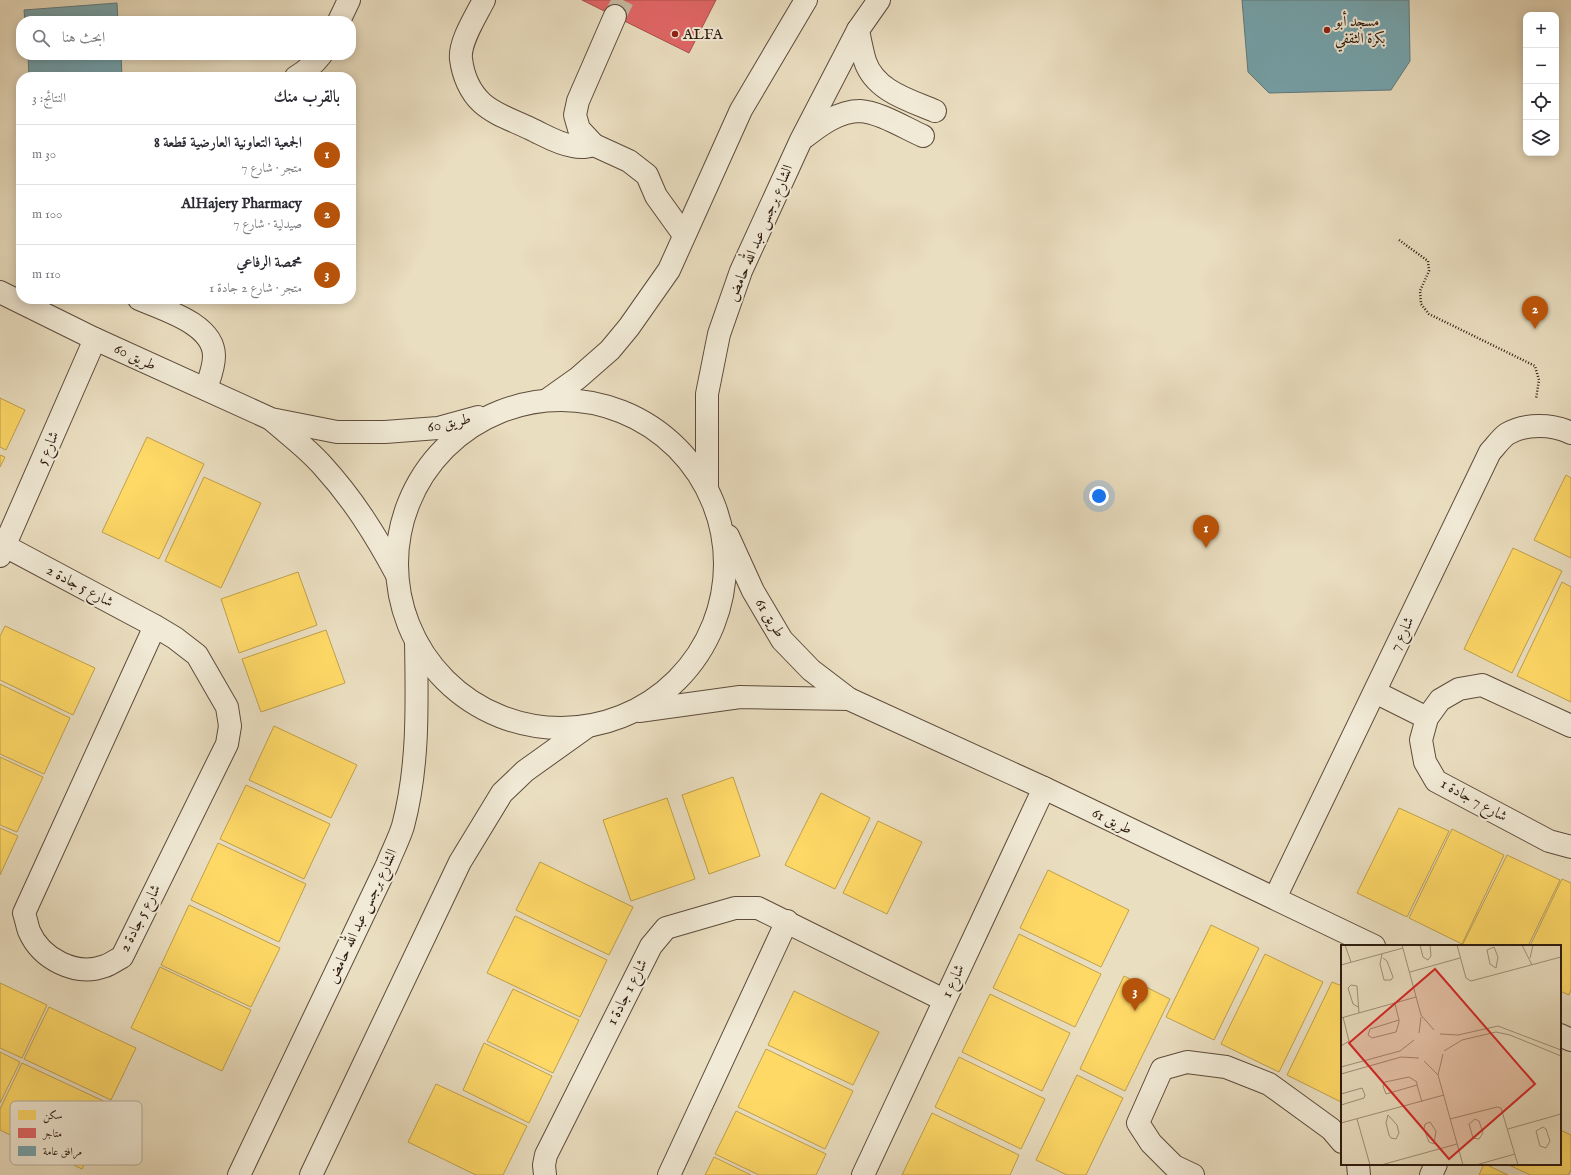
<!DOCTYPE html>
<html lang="ar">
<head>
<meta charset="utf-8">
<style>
  body { margin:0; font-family:"IM FELL English",Amiri,serif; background:#f2f2f3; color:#2b2b33; direction:rtl }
  .controls { position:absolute; right:12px; top:12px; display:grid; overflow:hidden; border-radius:8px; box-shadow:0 2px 10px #0003 }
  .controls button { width:36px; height:36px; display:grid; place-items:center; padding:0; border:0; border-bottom:1px solid #e1e1e2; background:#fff; color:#2b2b33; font:20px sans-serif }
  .you { position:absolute; left:1099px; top:496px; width:14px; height:14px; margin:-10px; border:3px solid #fff; border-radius:50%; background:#1a73e8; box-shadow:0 0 0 6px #1a73e833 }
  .badge { display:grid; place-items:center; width:26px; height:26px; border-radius:50%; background:#b45309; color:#fff; font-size:13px; font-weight:700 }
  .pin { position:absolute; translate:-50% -33px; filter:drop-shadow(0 1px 2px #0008) }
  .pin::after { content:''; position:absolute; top:21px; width:14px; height:12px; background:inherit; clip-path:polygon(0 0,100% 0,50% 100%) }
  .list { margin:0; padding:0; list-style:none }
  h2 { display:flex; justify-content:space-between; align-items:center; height:52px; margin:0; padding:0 16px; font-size:17px }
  h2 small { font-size:13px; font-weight:400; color:#7c7c81 }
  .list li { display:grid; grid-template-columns:26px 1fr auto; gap:12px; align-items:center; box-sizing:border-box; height:60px; padding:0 16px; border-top:1px solid #e1e1e2 }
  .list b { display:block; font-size:15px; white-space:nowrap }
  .list p { margin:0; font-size:13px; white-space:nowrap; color:#7c7c81 }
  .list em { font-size:13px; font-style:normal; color:#7c7c81 }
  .icon { flex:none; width:22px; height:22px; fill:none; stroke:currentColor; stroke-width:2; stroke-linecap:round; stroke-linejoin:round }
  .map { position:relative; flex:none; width:1571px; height:1175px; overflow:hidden; direction:ltr }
  .search { position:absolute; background:#fff; box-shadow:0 2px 10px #0003; left:16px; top:16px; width:340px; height:44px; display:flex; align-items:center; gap:10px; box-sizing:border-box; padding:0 14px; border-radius:16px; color:#7c7c81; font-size:15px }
  .panel { position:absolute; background:#fff; box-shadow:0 2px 10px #0003; left:16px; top:72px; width:340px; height:232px; border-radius:16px; direction:rtl }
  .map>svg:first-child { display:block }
</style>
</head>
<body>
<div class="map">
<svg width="1571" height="1175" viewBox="0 0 1571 1175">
  <rect width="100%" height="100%" fill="#eadec0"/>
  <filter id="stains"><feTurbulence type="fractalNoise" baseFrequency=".005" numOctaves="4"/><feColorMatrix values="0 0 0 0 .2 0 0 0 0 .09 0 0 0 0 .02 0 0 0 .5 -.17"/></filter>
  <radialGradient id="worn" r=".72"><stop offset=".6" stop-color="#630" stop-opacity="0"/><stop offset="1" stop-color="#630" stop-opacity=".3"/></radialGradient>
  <!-- homes -->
  <g fill="#ffd966" stroke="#c0a04c">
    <path d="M 0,398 L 25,410 L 6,450 L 0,447 Z"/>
    <path d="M 147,437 L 204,464 L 159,559 L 102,532 Z"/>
    <path d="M 0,455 L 5,457 L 0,467 Z"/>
    <path d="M 1566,475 L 1571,478 L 1571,558 L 1534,540 Z"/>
    <path d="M 204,477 L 261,503 L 221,588 L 165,561 Z"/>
    <path d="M 1513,548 L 1562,571 L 1512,673 L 1464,649 Z"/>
    <path d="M 298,572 L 317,625 L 239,653 L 221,599 Z"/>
    <path d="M 1562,582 L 1571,587 L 1571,702 L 1517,676 Z"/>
    <path d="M 5,626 L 95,668 L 73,715 L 0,680 L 0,636 Z"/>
    <path d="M 326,630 L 345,683 L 261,712 L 242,659 Z"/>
    <path d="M 0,684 L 70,718 L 44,774 L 0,754 Z"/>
    <path d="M 274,726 L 357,765 L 331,818 L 249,780 Z"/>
    <path d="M 0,757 L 43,777 L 17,832 L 0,825 Z"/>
    <path d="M 733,777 L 760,856 L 709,874 L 682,795 Z"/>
    <path d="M 246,785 L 330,824 L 304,879 L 220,839 Z"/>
    <path d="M 821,793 L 870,818 L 835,889 L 785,865 Z"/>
    <path d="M 667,798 L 695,879 L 631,901 L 603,820 Z"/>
    <path d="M 1399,808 L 1449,831 L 1407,917 L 1357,893 Z"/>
    <path d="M 878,821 L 922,842 L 887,914 L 843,893 Z"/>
    <path d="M 0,828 L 18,836 L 0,875 Z"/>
    <path d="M 1452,829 L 1504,855 L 1462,944 L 1409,918 Z"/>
    <path d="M 218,843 L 306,884 L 279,942 L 191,900 Z"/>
    <path d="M 1507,855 L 1560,880 L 1528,946 L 1467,946 L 1463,944 Z"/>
    <path d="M 540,862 L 633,907 L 609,955 L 516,910 Z"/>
    <path d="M 1048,870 L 1129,910 L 1101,967 L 1020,928 Z"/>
    <path d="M 1562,879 L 1571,883 L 1571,990 L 1569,995 L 1560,991 L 1560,946 L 1530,946 Z"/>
    <path d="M 189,905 L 280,948 L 251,1007 L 161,965 Z"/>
    <path d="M 515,916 L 607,960 L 580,1017 L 487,973 Z"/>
    <path d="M 1211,925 L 1259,948 L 1214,1040 L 1166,1017 Z"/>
    <path d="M 1019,934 L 1101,974 L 1075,1027 L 993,988 Z"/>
    <path d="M 1265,954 L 1323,982 L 1279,1072 L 1221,1044 Z"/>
    <path d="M 160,967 L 251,1010 L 222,1071 L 131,1028 Z"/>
    <path d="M 1124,976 L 1170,999 L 1125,1091 L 1080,1069 Z"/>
    <path d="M 1332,982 L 1342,986 L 1342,1099 L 1341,1102 L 1287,1075 Z"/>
    <path d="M 0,983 L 47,1005 L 22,1058 L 0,1048 Z"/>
    <path d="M 513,989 L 579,1020 L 553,1073 L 487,1041 Z"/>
    <path d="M 794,991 L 879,1032 L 853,1085 L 768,1045 Z"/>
    <path d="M 990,994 L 1070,1033 L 1042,1091 L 962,1052 Z"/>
    <path d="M 49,1007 L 136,1048 L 111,1100 L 24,1059 Z"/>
    <path d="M 484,1043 L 552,1076 L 529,1123 L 463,1090 Z"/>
    <path d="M 766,1049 L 853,1091 L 825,1149 L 738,1107 Z"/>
    <path d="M 0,1052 L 20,1062 L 0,1103 Z"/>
    <path d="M 959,1057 L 1045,1099 L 1021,1149 L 935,1107 Z"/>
    <path d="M 22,1063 L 112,1105 L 82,1169 L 0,1130 L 0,1109 Z"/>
    <path d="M 1077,1075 L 1123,1098 L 1086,1175 L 1067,1175 L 1036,1160 Z"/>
    <path d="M 436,1084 L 527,1126 L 503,1175 L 476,1175 L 408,1142 Z"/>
    <path d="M 736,1111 L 826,1154 L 816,1175 L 759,1175 L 715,1154 Z"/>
    <path d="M 932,1113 L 1019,1155 L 1010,1175 L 902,1175 Z"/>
    <path d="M 1560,1130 L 1571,1135 L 1571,1170 L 1568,1175 L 1530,1175 L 1507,1164 L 1560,1164 Z"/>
    <path d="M 714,1157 L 751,1175 L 705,1175 Z"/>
    <path d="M 1484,1164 L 1485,1164 L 1508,1175 L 1479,1175 Z"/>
  </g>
  <!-- shops -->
  <path fill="#e06666" stroke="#ab504c" d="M 582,0 L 716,0 L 689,53 Z"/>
  <!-- public -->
  <g fill="#76a5af" stroke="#607c7f">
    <path d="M 1242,0 L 1409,0 L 1410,61 L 1391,90 L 1269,93 L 1248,72 Z"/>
    <path d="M 117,3 L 118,21 L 25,21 L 24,10 Z"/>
    <path d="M 28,55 L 121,55 L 122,77 L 29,77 Z"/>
  </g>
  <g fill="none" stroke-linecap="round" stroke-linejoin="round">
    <!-- minor-tunnel -->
    <path stroke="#c4b79d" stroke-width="22" stroke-dasharray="22 11" stroke-linecap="butt" d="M 615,16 L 623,0"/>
    <defs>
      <g id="minor">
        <path d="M 484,0 C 476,16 459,42 461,59 C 463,75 470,92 482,103 C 495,115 515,121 531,129 C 544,135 558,144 573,146 C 581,148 586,147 594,145"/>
        <path d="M 615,16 L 578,101 L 575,115 L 579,129 L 594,145 L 629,161 L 647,175 L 656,196 L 684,235"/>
        <path d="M 339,21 L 349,0"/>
        <path d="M 858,30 C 860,40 862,51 865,61 C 875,91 909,100 935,111"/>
        <path d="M 296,77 C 306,71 314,64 321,55"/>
        <path d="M 805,137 C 820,125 839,111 860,111 C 879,112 905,128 923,136"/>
        <path d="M 0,292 L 95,339 L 271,419 L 337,432 L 385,432 L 438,428 L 478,417"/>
        <path d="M 139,299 C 164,310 214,324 214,356 C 214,368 209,379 206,389"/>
        <path d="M 547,400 L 578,378 L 610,350 L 629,327 L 669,270 L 741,110 L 806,0"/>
        <circle cx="561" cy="564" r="164"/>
        <path d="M 272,420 C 288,434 307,448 322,465 C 353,499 375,534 397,575"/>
        <path d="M 707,486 L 707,394 L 719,334 L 741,271 L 801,140 L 858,30 L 879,0"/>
        <path d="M 728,536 L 753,591 L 782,640 L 811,670 L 849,699 L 1044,788 L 1374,946"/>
        <path d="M 5,546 L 155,626 L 175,638 L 197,655 L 227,707 L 230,726 L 227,744 L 122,957 C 116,960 111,964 105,966 C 76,977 41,959 29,931 C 27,925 26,919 24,913 L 155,626"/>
        <path d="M 0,556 L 95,339"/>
        <path d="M 1375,692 L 1427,718"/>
        <path d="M 639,711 L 740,697 L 849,699"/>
        <path d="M 1571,726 L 1482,685 L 1459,689 L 1440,700 L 1427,718 L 1421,740 L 1425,762 L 1436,781 L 1549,841 L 1571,847"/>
        <path d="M 1275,898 L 1490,452 C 1495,447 1501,438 1507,434 C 1525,423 1553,424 1571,433"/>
        <path d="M 1560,1035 L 1571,1040"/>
        <path d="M 1358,1164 L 1359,1175"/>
        <path d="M 239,1175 L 387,865 C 392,852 399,839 403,826 C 419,766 417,703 416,641"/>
        <path d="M 311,1175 L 460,862 L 502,793 L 525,771 L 588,726"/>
        <path d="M 545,1175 L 544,1165 L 546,1155 L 651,946 L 666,928 L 735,908 L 758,908 L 944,1000"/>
        <path d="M 669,1175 L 787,921"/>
        <path d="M 863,1175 L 1044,788"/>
        <path d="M 1193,1175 L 1174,1166 L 1151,1143 L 1138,1123 L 1162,1069 L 1187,1062 L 1226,1067 L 1269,1084 L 1331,1129 L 1342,1142"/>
        <path d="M 1431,1175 L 1436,1164"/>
      </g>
    </defs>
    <!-- minor casing -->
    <use href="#minor" stroke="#5d4c3c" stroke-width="24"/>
    <!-- path -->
    <path stroke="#2e1c10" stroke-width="2.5" stroke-dasharray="1 2" stroke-linecap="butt" d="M 1399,240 L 1428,261 L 1429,271 L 1420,291 L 1421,304 L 1429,314 L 1535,366 L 1539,380 L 1536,399"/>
    <!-- minor -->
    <use href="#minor" stroke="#f1ead6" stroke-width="22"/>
  </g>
  <!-- markers -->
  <g fill="#8f2418" stroke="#f1ead6" stroke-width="1.5">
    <circle cx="1327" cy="30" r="4"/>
    <circle cx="675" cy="34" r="4"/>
  </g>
  <g text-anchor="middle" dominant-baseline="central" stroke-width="4" stroke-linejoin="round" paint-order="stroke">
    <!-- poi labels -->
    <g font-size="15" fill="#2e1c10" stroke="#f1ead6" text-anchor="start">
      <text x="1335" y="21">مسجد أبو<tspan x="1335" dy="17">بكرة الثقفي</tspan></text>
      <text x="683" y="34">ALFA</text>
    </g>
    <!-- street labels -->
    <g font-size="15" fill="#2e1c10" stroke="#f1ead6">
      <text transform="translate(760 233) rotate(-67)">الشارع برجس عبد الله حامض</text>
      <text transform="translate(135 357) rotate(25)">طريق 60</text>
      <text transform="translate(449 423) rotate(-12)">طريق 60</text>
      <text transform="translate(48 448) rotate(-67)">شارع 5</text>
      <text transform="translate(80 586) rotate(28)">شارع 5 جادة 2</text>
      <text transform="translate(770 618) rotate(58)">طريق 61</text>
      <text transform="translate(1402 634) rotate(-64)">شارع 7</text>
      <text transform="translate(1474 800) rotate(29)">شارع 7 جادة 1</text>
      <text transform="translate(1112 821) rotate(26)">طريق 61</text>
      <text transform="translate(362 916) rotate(-65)">الشارع برجس عبد الله حامض</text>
      <text transform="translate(140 918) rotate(-63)">شارع 5 جادة 2</text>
      <text transform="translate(953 981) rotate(-65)">شارع 1</text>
      <text transform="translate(627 992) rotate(-63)">شارع 1 جادة 1</text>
    </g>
  </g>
  <!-- overview -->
  <g transform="translate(1341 945)">
    <rect width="220" height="220" fill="#eadec0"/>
    <path fill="none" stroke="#9f907a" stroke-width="1" d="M 4,0 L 10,17M 61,0 L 80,70 L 93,85M 79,0 L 82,12 L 87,15 L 90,11 L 89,0M 116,0 L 125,33 L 130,36 L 220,12M 181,0 L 191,20M 153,2 L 157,12 L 155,23 L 149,19 L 146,5 ZM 41,9 L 39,19 L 43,35 L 50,35 L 52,32 L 46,16 L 42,13M 189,13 L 192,0M 0,20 L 62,3M 69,27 L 119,13M 54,59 L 58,75 L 58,77 L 55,87 L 31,93 L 27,90 L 29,84 L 58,75M 17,62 L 12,59 L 7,43 L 10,40 L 16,41 L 18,68M 0,73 L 75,52M 78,88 L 80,72M 99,89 L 117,90 L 157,81 L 220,105M 0,101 L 8,96 L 2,72M 103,106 L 121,95 L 155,87 L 169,90 L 220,111M 102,109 L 97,130 L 122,220M 83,116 L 97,130M 0,122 L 59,106 L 73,95M 0,129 L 60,112 L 78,113M 76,140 L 45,149 L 42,141 L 44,137 L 68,132 L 76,137 L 76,140 L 81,157M 0,149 L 21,143 L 24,150 L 23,153 L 0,160M 47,170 L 56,180 L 58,188 L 55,194 L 50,193 L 48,190 L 45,178 ZM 16,174 L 29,220M 109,174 L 156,162 L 160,163 L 177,220M 134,174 L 138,176 L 142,188 L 138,194 L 132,193 L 128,179 ZM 89,177 L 95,186 L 93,199 L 88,197 L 83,184 L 84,179 ZM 0,178 L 103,150M 202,182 L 205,184 L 209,196 L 205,203 L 199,201 L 195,186 ZM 167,184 L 220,169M 40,220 L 116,199M 135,220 L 174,209"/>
    <path fill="#d62828" fill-opacity="0.15" stroke="#d62828" stroke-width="2" d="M 94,24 L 194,139 L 108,214 L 8,98 Z"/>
    <rect width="220" height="220" fill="none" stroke="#2e1c10" stroke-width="2"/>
  </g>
  <!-- legend -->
  <rect x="10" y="1101" width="132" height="64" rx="6" fill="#f1ead6" stroke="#b6ac9b" stroke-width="1"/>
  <rect x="18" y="1110" width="18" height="10" fill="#ffd966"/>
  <rect x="18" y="1128" width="18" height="10" fill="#e06666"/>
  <rect x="18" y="1146" width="18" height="10" fill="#76a5af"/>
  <g font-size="11" fill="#2e1c10">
    <text x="43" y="1119">سكن</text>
    <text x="43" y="1137">متاجر</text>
    <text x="43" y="1155">مرافق عامة</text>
  </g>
  <rect width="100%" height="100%" filter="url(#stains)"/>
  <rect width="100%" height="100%" fill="url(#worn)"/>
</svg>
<div class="controls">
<button>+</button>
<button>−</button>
<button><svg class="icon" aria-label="locate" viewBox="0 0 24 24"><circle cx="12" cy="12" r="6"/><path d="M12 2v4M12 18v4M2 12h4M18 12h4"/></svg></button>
<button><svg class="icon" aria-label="layers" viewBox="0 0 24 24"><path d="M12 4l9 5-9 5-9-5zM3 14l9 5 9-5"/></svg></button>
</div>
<div class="you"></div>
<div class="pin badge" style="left:1206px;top:548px">1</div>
<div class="pin badge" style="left:1535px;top:329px">2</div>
<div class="pin badge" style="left:1135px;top:1011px">3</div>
<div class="search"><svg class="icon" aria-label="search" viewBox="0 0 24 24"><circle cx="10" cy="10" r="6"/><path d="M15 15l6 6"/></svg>ابحث هنا</div>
<section class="panel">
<h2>بالقرب منك<small>النتائج: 3</small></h2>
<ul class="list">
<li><span class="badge">1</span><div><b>الجمعية التعاونية العارضية قطعة 8</b><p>متجر · شارع 7</p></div><em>30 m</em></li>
<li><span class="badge">2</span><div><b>AlHajery Pharmacy</b><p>صيدلية · شارع 7</p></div><em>100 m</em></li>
<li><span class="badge">3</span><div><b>محمصة الرفاعي</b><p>متجر · شارع 2 جادة 1</p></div><em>110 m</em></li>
</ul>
</section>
</div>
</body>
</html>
